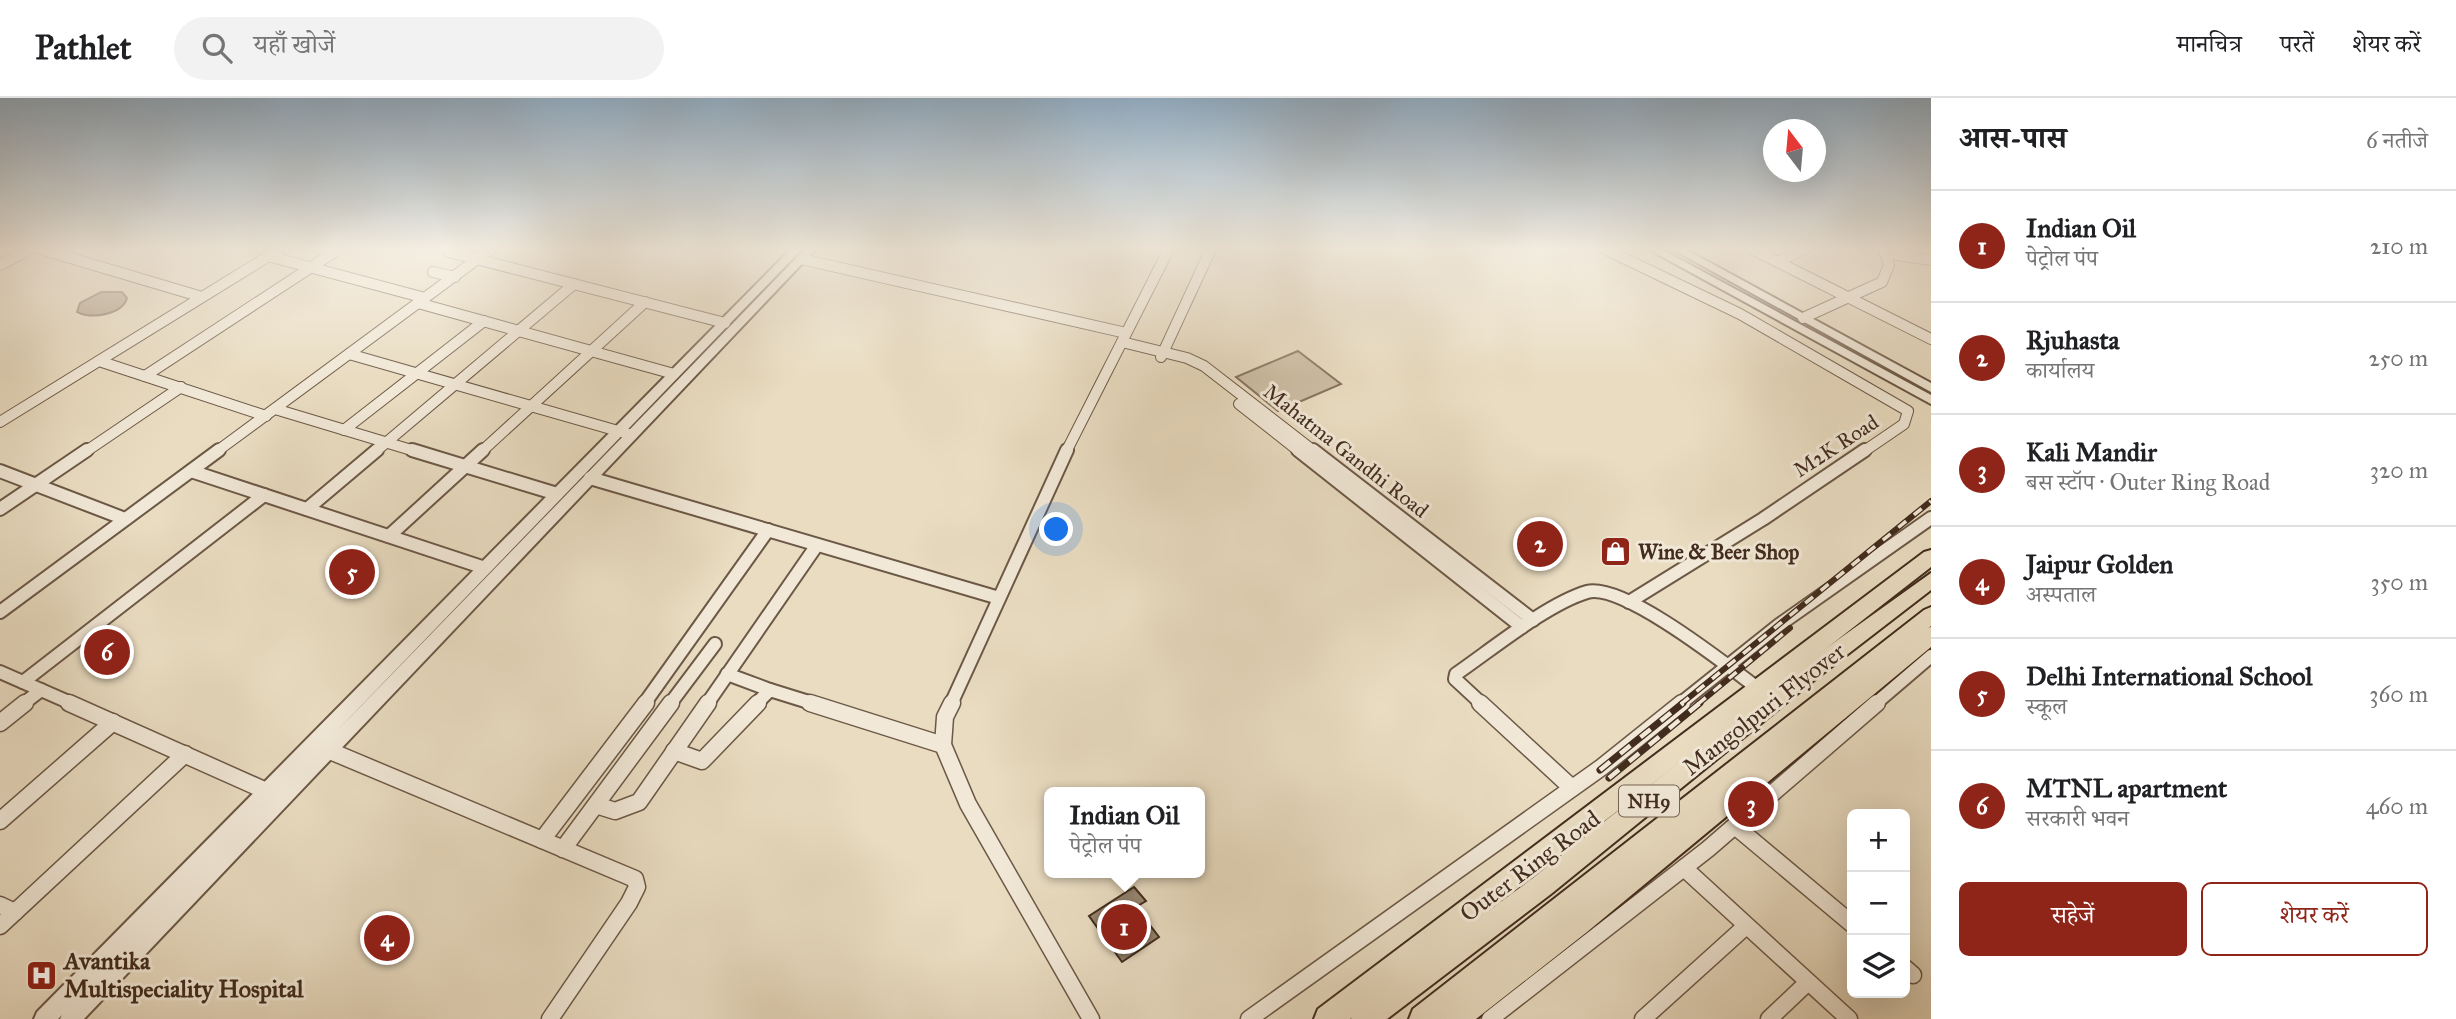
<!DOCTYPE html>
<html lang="hi">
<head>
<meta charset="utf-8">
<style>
  body { margin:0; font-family:"IM FELL Great Primer","Noto Serif Devanagari",serif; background:#f2f2f2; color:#202124 }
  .controls { position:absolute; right:21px; bottom:21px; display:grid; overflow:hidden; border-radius:10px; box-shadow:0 7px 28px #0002 }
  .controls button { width:63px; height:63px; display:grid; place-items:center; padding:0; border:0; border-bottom:2px solid #e0e0e0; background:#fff; color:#202124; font:35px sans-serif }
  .compass { position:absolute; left:1763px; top:21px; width:63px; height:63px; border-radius:50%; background:#fff; box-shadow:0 7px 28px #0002; rotate:344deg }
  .you { position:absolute; left:1057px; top:432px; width:24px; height:24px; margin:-18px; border:5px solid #fff; border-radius:50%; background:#1a73e8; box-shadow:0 0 0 10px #1a73e833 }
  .badge { display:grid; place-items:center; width:46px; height:46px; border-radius:50%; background:#8f2418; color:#fff; font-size:23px; font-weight:700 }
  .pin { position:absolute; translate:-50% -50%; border:4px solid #fff; box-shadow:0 2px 7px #0006 }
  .popup { position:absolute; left:1044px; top:689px; width:161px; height:91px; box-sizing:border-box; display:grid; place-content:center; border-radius:10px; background:#fff; filter:drop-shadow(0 2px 5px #0005); font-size:23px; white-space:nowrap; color:#757577 }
  .popup b { font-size:26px; color:#202124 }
  .popup::after { content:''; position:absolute; left:50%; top:100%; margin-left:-14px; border:14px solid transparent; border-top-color:#fff }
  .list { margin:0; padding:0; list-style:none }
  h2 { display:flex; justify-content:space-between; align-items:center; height:91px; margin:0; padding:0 28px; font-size:30px }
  h2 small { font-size:23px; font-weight:400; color:#757577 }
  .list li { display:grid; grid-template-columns:46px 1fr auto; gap:21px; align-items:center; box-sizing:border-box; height:112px; padding:0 28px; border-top:2px solid #e0e0e0 }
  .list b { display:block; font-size:26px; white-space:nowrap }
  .list p { margin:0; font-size:23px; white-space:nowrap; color:#757577 }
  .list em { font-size:23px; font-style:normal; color:#757577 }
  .actions { display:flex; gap:14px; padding:21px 28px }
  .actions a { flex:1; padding:16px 0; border:2px solid #8f2418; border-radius:10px; text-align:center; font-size:24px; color:#8f2418 }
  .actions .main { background:#8f2418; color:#fff }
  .icon { flex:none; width:38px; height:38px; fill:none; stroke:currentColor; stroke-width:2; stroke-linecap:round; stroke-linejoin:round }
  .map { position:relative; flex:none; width:1931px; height:921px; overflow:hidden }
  header { display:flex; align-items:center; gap:42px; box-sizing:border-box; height:98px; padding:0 35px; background:#fff; border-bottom:2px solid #e0e0e0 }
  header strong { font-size:33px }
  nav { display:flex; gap:38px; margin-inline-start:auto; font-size:24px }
  .search { width:490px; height:63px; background:#f2f2f2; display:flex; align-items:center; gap:18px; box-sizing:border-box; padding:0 24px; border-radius:38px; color:#757577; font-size:26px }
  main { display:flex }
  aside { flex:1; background:#fff }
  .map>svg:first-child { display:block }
</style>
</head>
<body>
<header>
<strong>Pathlet</strong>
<div class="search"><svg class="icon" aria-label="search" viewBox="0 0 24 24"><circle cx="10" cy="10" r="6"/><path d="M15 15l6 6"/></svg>यहाँ खोजें</div>
<nav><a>मानचित्र</a><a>परतें</a><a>शेयर करें</a></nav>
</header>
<main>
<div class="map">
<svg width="1931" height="921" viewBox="0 0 1931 921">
  <rect width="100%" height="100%" fill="#e9dcc1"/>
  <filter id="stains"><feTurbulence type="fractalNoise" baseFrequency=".00286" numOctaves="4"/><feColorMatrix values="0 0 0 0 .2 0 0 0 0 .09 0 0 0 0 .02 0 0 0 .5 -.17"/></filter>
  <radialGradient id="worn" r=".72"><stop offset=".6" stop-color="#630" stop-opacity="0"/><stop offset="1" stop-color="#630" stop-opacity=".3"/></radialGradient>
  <!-- green -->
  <path fill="#cdbea5" stroke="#887561" stroke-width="2" d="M 1298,253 L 1341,286 L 1278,313 L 1236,279 Z"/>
  <!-- water -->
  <path fill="#b0a089" stroke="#84725e" stroke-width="2" d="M 101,194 L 122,194 L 127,200 C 123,216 91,222 77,214 L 80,205 Z"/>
  <!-- building -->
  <path fill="#998872" stroke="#422c1d" stroke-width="2" d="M 1134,789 L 1146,803 L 1136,809 L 1159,839 L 1122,864 L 1089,818 Z"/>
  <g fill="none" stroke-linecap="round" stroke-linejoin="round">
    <defs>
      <g id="minor-far2">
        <path d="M 40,151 L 202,199"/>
        <path d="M 1605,151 L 1740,216 L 1908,313 L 1904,326 L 1863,354"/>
        <path d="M 1752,151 L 1931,241"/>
        <path d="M 449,154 L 725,225"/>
        <path d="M 1885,155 L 1931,162"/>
        <path d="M 268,158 L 425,200"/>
        <path d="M 801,161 L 1126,235"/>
        <path d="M 1778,164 L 1804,151"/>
        <path d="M 0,167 L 31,151"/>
        <path d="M 433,174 L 455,179"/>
        <path d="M 418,205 L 674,276"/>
        <path d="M 1803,220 L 1882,184 L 1889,167 L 1884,151"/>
        <path d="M 1122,244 L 1187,260 L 1204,268 L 1315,354"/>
        <path d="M 349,256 L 632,337"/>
        <path d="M 1161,259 L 1211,151"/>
        <path d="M 99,263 L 266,318"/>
        <path d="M 145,278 L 339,151"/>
        <path d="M 1239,306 L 1300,354"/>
        <path d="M 275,311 L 418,354"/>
        <path d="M 0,324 L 280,151"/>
        <path d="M 344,332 L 484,223"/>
        <path d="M 85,354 L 181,289"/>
        <path d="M 216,354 L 491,151"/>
        <path d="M 375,354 L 574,186"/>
        <path d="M 481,354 L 645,204"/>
        <path d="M 1066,354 L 1169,151"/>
      </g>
      <g id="minor-far1">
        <path d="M 412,352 L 557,396"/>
        <path d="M 1298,352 L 1522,529"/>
        <path d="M 1313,352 L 1533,522"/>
        <path d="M 0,373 L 125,421"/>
        <path d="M 191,373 L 485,470"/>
        <path d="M 590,380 L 999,500"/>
        <path d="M 0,411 L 87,352"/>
        <path d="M 307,411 L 377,352"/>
        <path d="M 389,438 L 483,352"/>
        <path d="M 1629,504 L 1763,421 L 1865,352"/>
        <path d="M 0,514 L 219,352"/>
        <path d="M 0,574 L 73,606"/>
        <path d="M 727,576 L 770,592"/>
        <path d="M 23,584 L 264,397"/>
        <path d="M 23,606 L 41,592"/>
        <path d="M 644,606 L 768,432"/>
        <path d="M 670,606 L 715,546"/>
        <path d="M 707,606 L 817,447"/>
        <path d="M 756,606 L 770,592 L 815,606"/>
        <path d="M 951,606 L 1067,352"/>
        <path d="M 1482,606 L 1455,581 L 1456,576 C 1491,552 1547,506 1587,494 C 1623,484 1729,569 1760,592"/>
        <path d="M 1680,606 L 1779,527 L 1931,420"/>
        <path d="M 1875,606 L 1931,558"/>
      </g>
      <g id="minor">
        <path d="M 69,605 L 273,696"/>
        <path d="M 810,605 L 943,647"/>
        <path d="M 952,605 L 945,619 L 943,647 L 968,706 L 1091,921"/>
        <path d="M 1480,605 L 1572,690"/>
        <path d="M 0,625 L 25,605"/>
        <path d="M 323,650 L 635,781 L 637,789 L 629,805 L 550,921"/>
        <path d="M 674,653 L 702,663 L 758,605"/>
        <path d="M 596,707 L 615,713 L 639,704 L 708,605"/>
        <path d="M 0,723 L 113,624"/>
        <path d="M 1735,728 L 1852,826"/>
        <path d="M 542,742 L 646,605"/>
        <path d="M 563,751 L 671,605"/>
        <path d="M 1684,770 L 1849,921"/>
        <path d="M 0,807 L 15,814"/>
        <path d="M 0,828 L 185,656"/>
        <path d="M 1905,870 L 1913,877"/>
        <path d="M 1249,921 L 1602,669 L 1682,605"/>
        <path d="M 1490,921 L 1708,751 L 1877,605"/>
        <path d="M 1643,921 L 1746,828"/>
        <path d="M 1769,921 L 1807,885"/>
      </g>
      <g id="tertiary">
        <path d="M 791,151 L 802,151 L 329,641 L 805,151 L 816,151 L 84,921 L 60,921 L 62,917 L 58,921 L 34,921 L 37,914 Z"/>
        <path d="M 1648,151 L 1661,151 L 1931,297 L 1931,306 Z"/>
        <path d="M 1672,151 L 1685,151 L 1931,285 L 1931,294 Z"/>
      </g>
      <g id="primary">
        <path d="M 1931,452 L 1931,469 L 1350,921 L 1314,921 L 1318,911 L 1924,454 Z"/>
        <path d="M 1931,529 L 1931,549 L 1587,834 L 1476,921 L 1440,921 L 1444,911 L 1569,816 L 1924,531 Z"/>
      </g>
      <g id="trunk">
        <path d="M 1931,475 L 1931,492 L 1813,583 L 1551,796 L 1387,921 L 1351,921 L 1355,911 L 1533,780 L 1797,571 Z"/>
        <path d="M 1931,509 L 1931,528 L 1445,921 L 1409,921 L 1413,911 L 1924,512 Z"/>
      </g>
    </defs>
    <!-- minor-far2 casing -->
    <use href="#minor-far2" stroke="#6c5846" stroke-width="12"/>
    <!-- minor-far1 casing -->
    <use href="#minor-far1" stroke="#6c5846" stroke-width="16"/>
    <!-- minor casing -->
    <use href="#minor" stroke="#6c5846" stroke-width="19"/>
    <!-- tertiary casing -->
    <use href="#tertiary" stroke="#6c5846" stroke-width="4"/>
    <!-- primary casing -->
    <use href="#primary" stroke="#422c1d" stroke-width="4"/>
    <!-- trunk casing -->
    <use href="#trunk" stroke="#422c1d" stroke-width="4"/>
    <!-- minor-far2 -->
    <use href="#minor-far2" stroke="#f1e8d7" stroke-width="10"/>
    <!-- minor-far1 -->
    <use href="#minor-far1" stroke="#f1e8d7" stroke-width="12"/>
    <!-- minor -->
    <use href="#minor" stroke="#f1e8d7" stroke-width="16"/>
    <!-- tertiary -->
    <use href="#tertiary" fill="#f1e8d7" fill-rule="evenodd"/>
    <!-- primary -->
    <use href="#primary" fill="#e9dcc1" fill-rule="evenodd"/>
    <!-- trunk -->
    <use href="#trunk" fill="#e9dcc1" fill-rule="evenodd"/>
    <defs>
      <g id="rail-far1">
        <path d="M 1681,606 L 1931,403"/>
        <path d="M 1698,606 L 1790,530"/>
      </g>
      <g id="rail">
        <path d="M 1600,672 L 1683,605"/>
        <path d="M 1609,680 L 1700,605"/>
      </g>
    </defs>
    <!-- rail-far1 casing -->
    <use href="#rail-far1" stroke="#422c1d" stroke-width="6"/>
    <!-- rail casing -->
    <use href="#rail" stroke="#422c1d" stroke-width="7"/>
    <!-- rail-far1 -->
    <use href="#rail-far1" stroke="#f1e8d7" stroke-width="3.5" stroke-dasharray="10" stroke-linecap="butt"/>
    <!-- rail -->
    <use href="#rail" stroke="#f1e8d7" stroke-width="4.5" stroke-dasharray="13" stroke-linecap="butt"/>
  </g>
  <!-- sky -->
  <linearGradient id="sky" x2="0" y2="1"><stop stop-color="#91acc2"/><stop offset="0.54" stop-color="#f5efe3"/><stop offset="1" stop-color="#f5efe3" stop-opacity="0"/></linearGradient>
  <rect width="1931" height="280" fill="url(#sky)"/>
  <!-- icons -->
  <defs>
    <symbol id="shop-square" viewBox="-11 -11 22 22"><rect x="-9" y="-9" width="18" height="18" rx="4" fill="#8f2418" stroke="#f1e8d7"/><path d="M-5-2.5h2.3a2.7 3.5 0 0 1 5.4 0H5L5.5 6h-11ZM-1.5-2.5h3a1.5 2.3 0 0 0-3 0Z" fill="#fff"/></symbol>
    <symbol id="hospital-square" viewBox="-11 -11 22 22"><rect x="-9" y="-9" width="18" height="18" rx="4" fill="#8f2418" stroke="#f1e8d7"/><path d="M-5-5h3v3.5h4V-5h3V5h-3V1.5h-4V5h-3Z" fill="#fff"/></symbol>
  </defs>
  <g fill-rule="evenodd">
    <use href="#shop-square" x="1598" y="436" width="35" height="35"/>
    <use href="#hospital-square" x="24" y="860" width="35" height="35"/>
  </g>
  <g text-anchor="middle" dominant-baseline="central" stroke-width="6" stroke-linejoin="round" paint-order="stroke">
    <!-- shield labels -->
    <rect fill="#f1e8d7" stroke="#766455" stroke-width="2" x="1619" y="687.5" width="60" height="31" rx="5"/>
    <g font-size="19" font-weight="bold" fill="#422c1d">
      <text x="1649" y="703">NH9</text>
    </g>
    <!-- street labels -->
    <g font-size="21" fill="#422c1d" stroke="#f1e8d7">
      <text transform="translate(1836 348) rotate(-33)">M2K Road</text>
      <text transform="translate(1346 353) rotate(38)">Mahatma Gandhi Road</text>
    </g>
    <!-- poi labels -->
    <g font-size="21" font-weight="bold" fill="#422c1d" stroke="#f1e8d7" text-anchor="start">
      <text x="1638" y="454">Wine &amp; Beer Shop</text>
    </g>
    <!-- near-street labels -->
    <g font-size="24" fill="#422c1d" stroke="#f1e8d7">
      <text transform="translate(1764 611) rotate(-38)">Mangolpuri Flyover</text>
      <text transform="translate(1530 768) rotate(-37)">Outer Ring Road</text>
    </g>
    <!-- near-poi labels -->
    <g font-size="24" font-weight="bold" fill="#422c1d" stroke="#f1e8d7" text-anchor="start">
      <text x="64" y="863">Avantika<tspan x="64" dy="28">Multispeciality Hospital</tspan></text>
    </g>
  </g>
  <rect width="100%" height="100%" filter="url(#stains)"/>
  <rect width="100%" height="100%" fill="url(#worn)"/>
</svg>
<div class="controls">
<button>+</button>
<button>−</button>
<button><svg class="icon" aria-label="layers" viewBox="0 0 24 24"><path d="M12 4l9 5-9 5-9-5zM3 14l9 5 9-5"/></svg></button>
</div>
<svg class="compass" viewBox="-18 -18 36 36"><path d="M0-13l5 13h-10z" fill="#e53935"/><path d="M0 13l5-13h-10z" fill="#757577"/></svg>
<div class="you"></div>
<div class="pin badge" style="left:1124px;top:829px">1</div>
<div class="popup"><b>Indian Oil</b>पेट्रोल पंप</div>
<div class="pin badge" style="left:1540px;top:446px">2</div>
<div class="pin badge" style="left:1751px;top:706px">3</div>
<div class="pin badge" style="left:387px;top:840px">4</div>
<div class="pin badge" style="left:352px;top:474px">5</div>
<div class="pin badge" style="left:107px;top:554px">6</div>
</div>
<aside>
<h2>आस-पास<small>6 नतीजे</small></h2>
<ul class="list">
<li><span class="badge">1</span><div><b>Indian Oil</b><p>पेट्रोल पंप</p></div><em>210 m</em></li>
<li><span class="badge">2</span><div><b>Rjuhasta</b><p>कार्यालय</p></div><em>250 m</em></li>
<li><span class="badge">3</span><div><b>Kali Mandir</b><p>बस स्टॉप · Outer Ring Road</p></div><em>320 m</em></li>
<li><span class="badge">4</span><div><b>Jaipur Golden</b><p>अस्पताल</p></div><em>350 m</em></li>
<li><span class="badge">5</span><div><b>Delhi International School</b><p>स्कूल</p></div><em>360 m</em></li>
<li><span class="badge">6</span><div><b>MTNL apartment</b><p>सरकारी भवन</p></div><em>460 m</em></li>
</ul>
<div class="actions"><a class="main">सहेजें</a><a>शेयर करें</a></div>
</aside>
</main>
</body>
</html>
